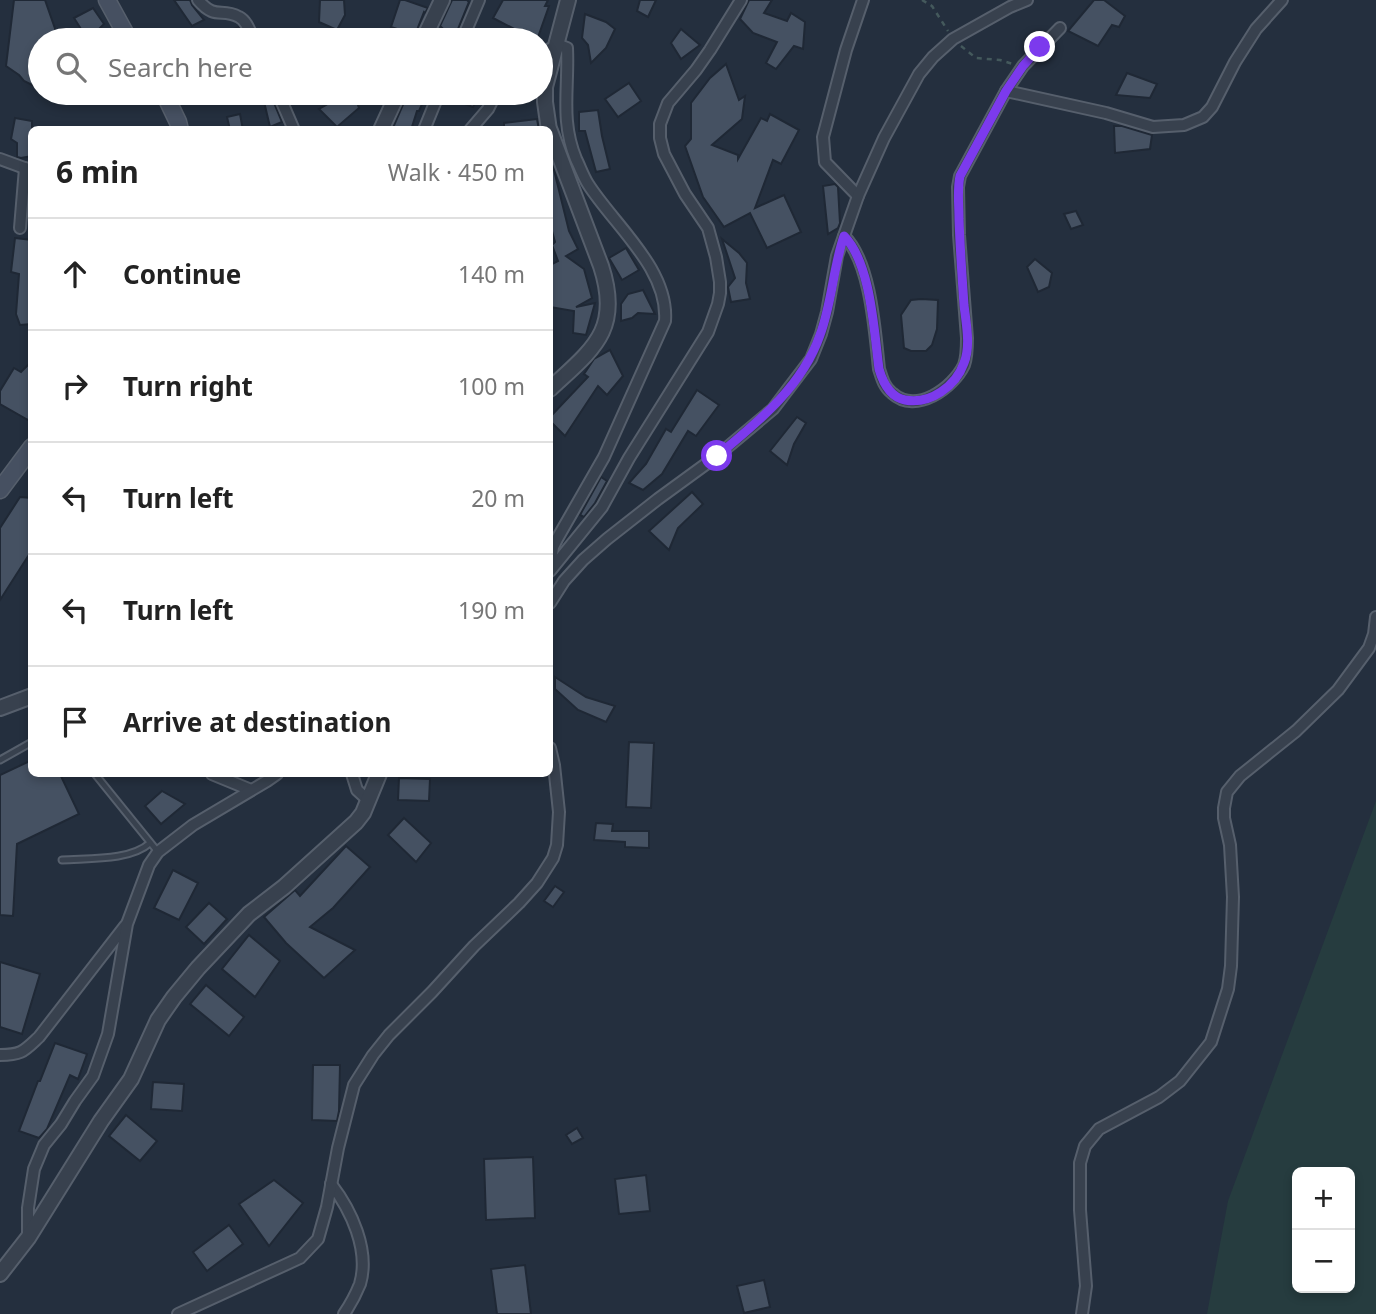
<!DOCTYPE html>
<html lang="en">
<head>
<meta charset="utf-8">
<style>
  body { margin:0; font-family:"Noto Sans",sans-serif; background:#f2f2f2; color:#222 }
  .controls { position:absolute; right:21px; bottom:21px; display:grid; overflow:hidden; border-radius:10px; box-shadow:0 4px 10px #0003 }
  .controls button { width:63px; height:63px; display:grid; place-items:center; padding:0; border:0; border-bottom:2px solid #e0e0e0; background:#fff; color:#222; font:35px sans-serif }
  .stop { position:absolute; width:21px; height:21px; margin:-16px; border:5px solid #7c3aed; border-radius:50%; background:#fff }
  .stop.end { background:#7c3aed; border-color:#fff; box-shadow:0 2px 7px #0008 }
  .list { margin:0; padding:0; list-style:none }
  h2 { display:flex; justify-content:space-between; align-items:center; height:91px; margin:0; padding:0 28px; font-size:30px }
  h2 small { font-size:23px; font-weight:400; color:#767676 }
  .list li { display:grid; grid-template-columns:46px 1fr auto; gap:21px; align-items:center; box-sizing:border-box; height:112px; padding:0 28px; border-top:2px solid #e0e0e0 }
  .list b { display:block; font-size:26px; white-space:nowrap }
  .list em { font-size:23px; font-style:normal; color:#767676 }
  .icon { flex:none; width:38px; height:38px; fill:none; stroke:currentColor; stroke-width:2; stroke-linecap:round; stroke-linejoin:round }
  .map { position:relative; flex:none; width:1376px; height:1314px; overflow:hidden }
  .search { position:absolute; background:#fff; box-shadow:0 4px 10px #0003; left:28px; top:28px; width:525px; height:77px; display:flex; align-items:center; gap:18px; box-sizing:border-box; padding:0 24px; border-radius:38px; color:#767676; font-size:26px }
  .panel { position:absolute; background:#fff; box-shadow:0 4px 10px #0003; left:28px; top:126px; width:525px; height:651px; border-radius:10px }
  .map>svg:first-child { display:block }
</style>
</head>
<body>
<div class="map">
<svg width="1376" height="1314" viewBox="0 0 1376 1314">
  <rect width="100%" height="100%" fill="#242f3e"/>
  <!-- green -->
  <path fill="#263c3f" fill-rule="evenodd" d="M 1376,801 L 1376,1314 L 1207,1314 L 1228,1201 ZM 1297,1172 L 1350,1172 L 1350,1288 L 1297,1288 Z"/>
  <!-- building -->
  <g fill="#455162" stroke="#1f2835" stroke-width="2">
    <path d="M 14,0 L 45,0 L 59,40 L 40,40 L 40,89 L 24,81 L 19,75 L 6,66 Z"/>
    <path d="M 174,0 L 190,0 L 192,5 L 204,20 L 192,26 Z"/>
    <path d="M 320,0 L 344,0 L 345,15 L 337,30 L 319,22 Z"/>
    <path d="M 400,0 L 405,0 L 428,8 L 425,13 L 424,12 L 415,35 L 391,27 Z"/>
    <path d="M 452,0 L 467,0 L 469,2 L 454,39 L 440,26 Z"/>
    <path d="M 503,0 L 548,0 L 545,6 L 549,6 L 537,40 L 521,40 L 524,34 L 493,18 Z"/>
    <path d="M 640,0 L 656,0 L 648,17 L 637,11 Z"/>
    <path d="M 749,0 L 772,0 L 764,13 L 787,21 L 791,13 L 805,22 L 803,49 L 794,46 L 776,69 L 766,63 L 777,42 L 753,33 L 740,19 Z"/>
    <path d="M 1094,0 L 1104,0 L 1125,16 L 1119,27 L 1112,25 L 1098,46 L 1068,31 Z"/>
    <path d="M 93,8 L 104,24 L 88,40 L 74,18 Z"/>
    <path d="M 585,14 L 606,22 L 615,29 L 606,48 L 591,63 L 588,45 L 582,38 Z"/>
    <path d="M 239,27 L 245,40 L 206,40 L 206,39 Z"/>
    <path d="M 681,29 L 700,45 L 681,59 L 671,43 Z"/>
    <path d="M 726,64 L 739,100 L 745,96 L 742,119 L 712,145 L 738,155 L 738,159 L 761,118 L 767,121 L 770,114 L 799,130 L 781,164 L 773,160 L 755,208 L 784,195 L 801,232 L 767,248 L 750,213 L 724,227 L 703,197 L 685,146 L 691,139 L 691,103 L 710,78 Z"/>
    <path d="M 1127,73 L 1157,84 L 1150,98 L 1116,95 Z"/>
    <path d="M 629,83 L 641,101 L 618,117 L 605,99 Z"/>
    <path d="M 262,93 L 270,93 L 282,122 L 270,127 Z"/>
    <path d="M 316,93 L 350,93 L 355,97 L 359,108 L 337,127 L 319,109 L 326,105 Z"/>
    <path d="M 408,93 L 427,93 L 419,111 L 417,111 L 411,130 L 392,130 Z"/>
    <path d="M 447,93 L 481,93 L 473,107 L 446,97 Z"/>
    <path d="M 505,93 L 516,93 L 518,104 L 500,102 Z"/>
    <path d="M 598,110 L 602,136 L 610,169 L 596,172 L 585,131 L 579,131 L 579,112 Z"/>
    <path d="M 240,114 L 243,130 L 230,130 L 227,117 Z"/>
    <path d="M 15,118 L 32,121 L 32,156 L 21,158 L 17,157 L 17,143 L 11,139 Z"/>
    <path d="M 537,119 L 539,130 L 504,130 L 504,123 Z"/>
    <path d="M 1114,126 L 1122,126 L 1152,135 L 1150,149 L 1115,153 Z"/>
    <path d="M 553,166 L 569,231 L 578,249 L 566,256 L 584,269 L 592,298 L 576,307 L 595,303 L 586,335 L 573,333 L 574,311 L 550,307 L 550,265 L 558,261 L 552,245 L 555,242 L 550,224 L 550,167 Z"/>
    <path d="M 835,184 L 838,187 L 840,223 L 838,228 L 828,234 L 823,186 Z"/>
    <path d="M 1076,211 L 1083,225 L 1071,229 L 1064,214 Z"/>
    <path d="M 15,238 L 32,240 L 32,324 L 20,325 L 16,314 L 19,274 L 11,272 Z"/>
    <path d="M 722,239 L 739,253 L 747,263 L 746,283 L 750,299 L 731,302 L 728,287 L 735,278 Z"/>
    <path d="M 626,248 L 639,270 L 622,280 L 609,258 Z"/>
    <path d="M 1035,259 L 1052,273 L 1049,287 L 1038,292 L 1027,267 Z"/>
    <path d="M 643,290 L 655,314 L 638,313 L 632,318 L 621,321 L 621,304 L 628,294 Z"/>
    <path d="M 921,299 L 938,300 L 937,329 L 932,345 L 926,351 L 911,351 L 904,348 L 901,315 L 911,300 Z"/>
    <path d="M 610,350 L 623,376 L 607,395 L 598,386 L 565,436 L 550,421 L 550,417 L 588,377 L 584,374 L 594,359 Z"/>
    <path d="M 32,361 L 32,414 L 28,420 L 0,404 L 0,391 L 14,368 L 21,372 Z"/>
    <path d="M 697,390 L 719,405 L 696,436 L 688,431 L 662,474 L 643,490 L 629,483 L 646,464 L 666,429 L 671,432 Z"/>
    <path d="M 797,417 L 806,423 L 794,444 L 787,465 L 770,451 Z"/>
    <path d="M 601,477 L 607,481 L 595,503 L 584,517 L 580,515 Z"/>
    <path d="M 692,492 L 703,504 L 678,528 L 669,550 L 649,531 Z"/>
    <path d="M 20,497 L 32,498 L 32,550 L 0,600 L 0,528 Z"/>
    <path d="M 555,677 L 586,697 L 615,706 L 606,722 L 578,710 L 555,689 Z"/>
    <path d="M 629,742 L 654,743 L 651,808 L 626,807 Z"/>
    <path d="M 32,760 L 32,774 L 60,774 L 79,814 L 17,844 L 13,916 L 0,915 L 0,775 Z"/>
    <path d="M 399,778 L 430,779 L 429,801 L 398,800 Z"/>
    <path d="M 162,791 L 185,804 L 161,824 L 145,806 Z"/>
    <path d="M 404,818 L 431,843 L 416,862 L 388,835 Z"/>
    <path d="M 596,823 L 613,824 L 612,831 L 649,831 L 649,848 L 625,847 L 625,842 L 594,840 Z"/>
    <path d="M 346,846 L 370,867 L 333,908 L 310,927 L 355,950 L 324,978 L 286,943 L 264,917 L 295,890 L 300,896 Z"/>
    <path d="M 173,870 L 198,883 L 179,920 L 154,908 Z"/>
    <path d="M 555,886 L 564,892 L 553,907 L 544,901 Z"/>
    <path d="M 209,903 L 227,919 L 204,944 L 186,927 Z"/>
    <path d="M 249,935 L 280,961 L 255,997 L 222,969 Z"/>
    <path d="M 0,962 L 40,974 L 22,1034 L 0,1027 Z"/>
    <path d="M 206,985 L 244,1017 L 229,1036 L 190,1004 Z"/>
    <path d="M 55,1043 L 87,1054 L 78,1079 L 70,1075 L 47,1129 L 39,1138 L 19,1131 L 38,1081 L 40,1081 Z"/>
    <path d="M 313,1065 L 340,1065 L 339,1111 L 337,1121 L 312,1120 Z"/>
    <path d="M 153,1082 L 184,1084 L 182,1111 L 151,1109 Z"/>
    <path d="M 126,1115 L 157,1141 L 140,1161 L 109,1136 Z"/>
    <path d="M 577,1128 L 583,1138 L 572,1144 L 566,1135 Z"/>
    <path d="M 533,1157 L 535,1218 L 486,1220 L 484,1159 Z"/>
    <path d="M 646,1175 L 650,1211 L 619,1214 L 615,1179 Z"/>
    <path d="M 274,1180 L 303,1203 L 269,1246 L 239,1204 Z"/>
    <path d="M 229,1225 L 243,1244 L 207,1271 L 193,1252 Z"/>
    <path d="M 525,1265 L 531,1314 L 497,1314 L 491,1269 Z"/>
    <path d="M 764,1280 L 770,1307 L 744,1313 L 737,1286 Z"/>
  </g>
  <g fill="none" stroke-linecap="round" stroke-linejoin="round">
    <defs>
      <g id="service">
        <path d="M 0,760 L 32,742"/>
        <path d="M 95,774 L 158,852"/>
        <path d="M 62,860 C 88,858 130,861 150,843"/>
      </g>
      <g id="minor">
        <path d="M 198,0 C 216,21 221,7 239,17 C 247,21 250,32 254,40"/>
        <path d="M 462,40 L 479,0"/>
        <path d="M 541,53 L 559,45 L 567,48 C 569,88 560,120 576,159 C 580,167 583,176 588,184 C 614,225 669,269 665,321 L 604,457 L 557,539 L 553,547 L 550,568"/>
        <path d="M 1006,91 L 1106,113 L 1153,127 L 1184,125 L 1203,117 L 1212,107 L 1235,62 L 1256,29 L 1282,0"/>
        <path d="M 278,93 L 294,130"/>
        <path d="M 424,130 L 439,93"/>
        <path d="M 470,130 L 488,109 L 496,93"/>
        <path d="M 0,159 L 30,170"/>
        <path d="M 858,196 L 825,162 L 823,137 L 846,50 L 863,0"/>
        <path d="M 20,228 L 25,168"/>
        <path d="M 844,236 C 871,262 875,333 879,369 C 882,378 884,387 892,393 C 916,415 953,388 964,365 C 967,357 967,347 967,338 L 959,235 L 958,187 L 960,176 L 1006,91 L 1023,66 L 1060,28"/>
        <path d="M 550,571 L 602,507 L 629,458 L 708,332 L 718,304 L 720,293 L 720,282 L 716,257 L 708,228 L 685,194 L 664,154 L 660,138 L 660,124 L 668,103 L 696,70 L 710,50 L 741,0"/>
        <path d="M 550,603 L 564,581 L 583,560 L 607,539 L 658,499 L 717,456 L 773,409 L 811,359 L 821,334 L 827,312 L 837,256 L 858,196 L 884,138 L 919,74 L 933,57 L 953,39 L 1010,7 L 1027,0"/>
        <path d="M 212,774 L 251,790"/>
        <path d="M 352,774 L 357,790 L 368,800"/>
        <path d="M 0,1055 C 22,1055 24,1051 39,1037 L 125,926"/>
        <path d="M 331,1184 C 351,1210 370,1250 360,1284 C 356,1294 350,1305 344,1314"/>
        <path d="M 28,1238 L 28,1208 L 34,1169 L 44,1145 L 61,1124 L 75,1101 L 93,1076 L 108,1034 L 127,924 L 149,865 L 158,852 L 193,825 L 267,781 L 277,774"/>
        <path d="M 178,1314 L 300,1258 L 318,1239 L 327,1207 L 338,1148 L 354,1085 L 373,1055 L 389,1035 L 432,992 L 474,946 L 519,903 L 537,883 L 553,858 L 557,845 L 559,812 L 554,765 L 550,748"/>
        <path d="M 1082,1314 L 1086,1286 L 1080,1210 L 1080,1163 L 1085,1146 L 1099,1129 L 1159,1097 L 1180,1081 L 1211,1042 L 1228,989 L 1231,966 L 1233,897 L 1230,845 L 1224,818 L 1224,808 L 1227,792 L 1240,776 L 1296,731 L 1338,690 L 1369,648 L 1374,634 L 1376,617"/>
      </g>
      <g id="tertiary">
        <path d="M 423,40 L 442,0"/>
        <path d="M 381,130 L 398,93"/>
        <path d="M 549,130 L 545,102 L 545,87 L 568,0"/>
        <path d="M 550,131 L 601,266 C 622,330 593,349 550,389"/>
        <path d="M 0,708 L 32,696"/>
        <path d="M 0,1274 L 28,1238 L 101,1121 L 131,1079 L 158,1020 L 174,997 L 198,968 L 249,914 L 284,887 L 356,822 L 363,813 L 379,774"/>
      </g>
      <g id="secondary">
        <path d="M 107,0 L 129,40"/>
        <path d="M 164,93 L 178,122 L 180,130"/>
        <path d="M 0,490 L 32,447"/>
      </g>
    </defs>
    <!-- service casing -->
    <use href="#service" stroke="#565f6c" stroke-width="9"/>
    <!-- minor casing -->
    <use href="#minor" stroke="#565f6c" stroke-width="14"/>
    <!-- tertiary casing -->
    <use href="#tertiary" stroke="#565f6c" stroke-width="18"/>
    <!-- secondary casing -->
    <use href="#secondary" stroke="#565f6c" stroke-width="19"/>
    <!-- path -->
    <g stroke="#44595c" stroke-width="2.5" stroke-dasharray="5 5" stroke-linecap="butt">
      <path d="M 922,0 L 932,6 L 948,31"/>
      <path d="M 961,46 L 976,58 L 1000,60 L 1013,64"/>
    </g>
    <!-- service -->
    <use href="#service" stroke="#38414e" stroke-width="5"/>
    <!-- minor -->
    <use href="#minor" stroke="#38414e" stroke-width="10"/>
    <!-- tertiary -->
    <use href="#tertiary" stroke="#38414e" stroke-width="14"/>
    <!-- secondary -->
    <use href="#secondary" stroke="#465061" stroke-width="16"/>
  </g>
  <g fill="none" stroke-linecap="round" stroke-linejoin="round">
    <!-- route -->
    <path stroke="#7c3aed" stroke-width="9" d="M 717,456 C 758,422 802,387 820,335 C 832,303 833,268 844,236 C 871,263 874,332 879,369 C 883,383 890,397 905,400 C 930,405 956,386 964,363 C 971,346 966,323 964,305 C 962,276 960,248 959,219 C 959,204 957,190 960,176 L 1006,91 L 1023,66 L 1040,47"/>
  </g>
</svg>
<div class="controls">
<button>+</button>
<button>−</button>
</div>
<div class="stop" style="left:717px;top:456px"></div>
<div class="stop end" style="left:1040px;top:47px"></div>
<div class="search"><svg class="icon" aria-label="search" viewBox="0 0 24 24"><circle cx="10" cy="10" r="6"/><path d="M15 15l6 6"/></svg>Search here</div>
<section class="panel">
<h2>6 min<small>Walk · 450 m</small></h2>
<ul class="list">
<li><svg class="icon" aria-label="ahead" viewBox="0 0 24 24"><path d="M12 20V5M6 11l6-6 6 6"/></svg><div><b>Continue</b></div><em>140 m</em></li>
<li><svg class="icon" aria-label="right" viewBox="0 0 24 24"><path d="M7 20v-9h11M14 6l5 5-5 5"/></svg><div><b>Turn right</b></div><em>100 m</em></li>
<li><svg class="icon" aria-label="left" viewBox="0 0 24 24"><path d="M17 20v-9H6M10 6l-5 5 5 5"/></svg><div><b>Turn left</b></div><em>20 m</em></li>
<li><svg class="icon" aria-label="left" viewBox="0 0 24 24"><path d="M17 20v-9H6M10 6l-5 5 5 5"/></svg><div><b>Turn left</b></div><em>190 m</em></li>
<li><svg class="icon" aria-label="arrive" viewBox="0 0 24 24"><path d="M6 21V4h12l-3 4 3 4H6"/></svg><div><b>Arrive at destination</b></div></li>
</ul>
</section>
</div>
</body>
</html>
